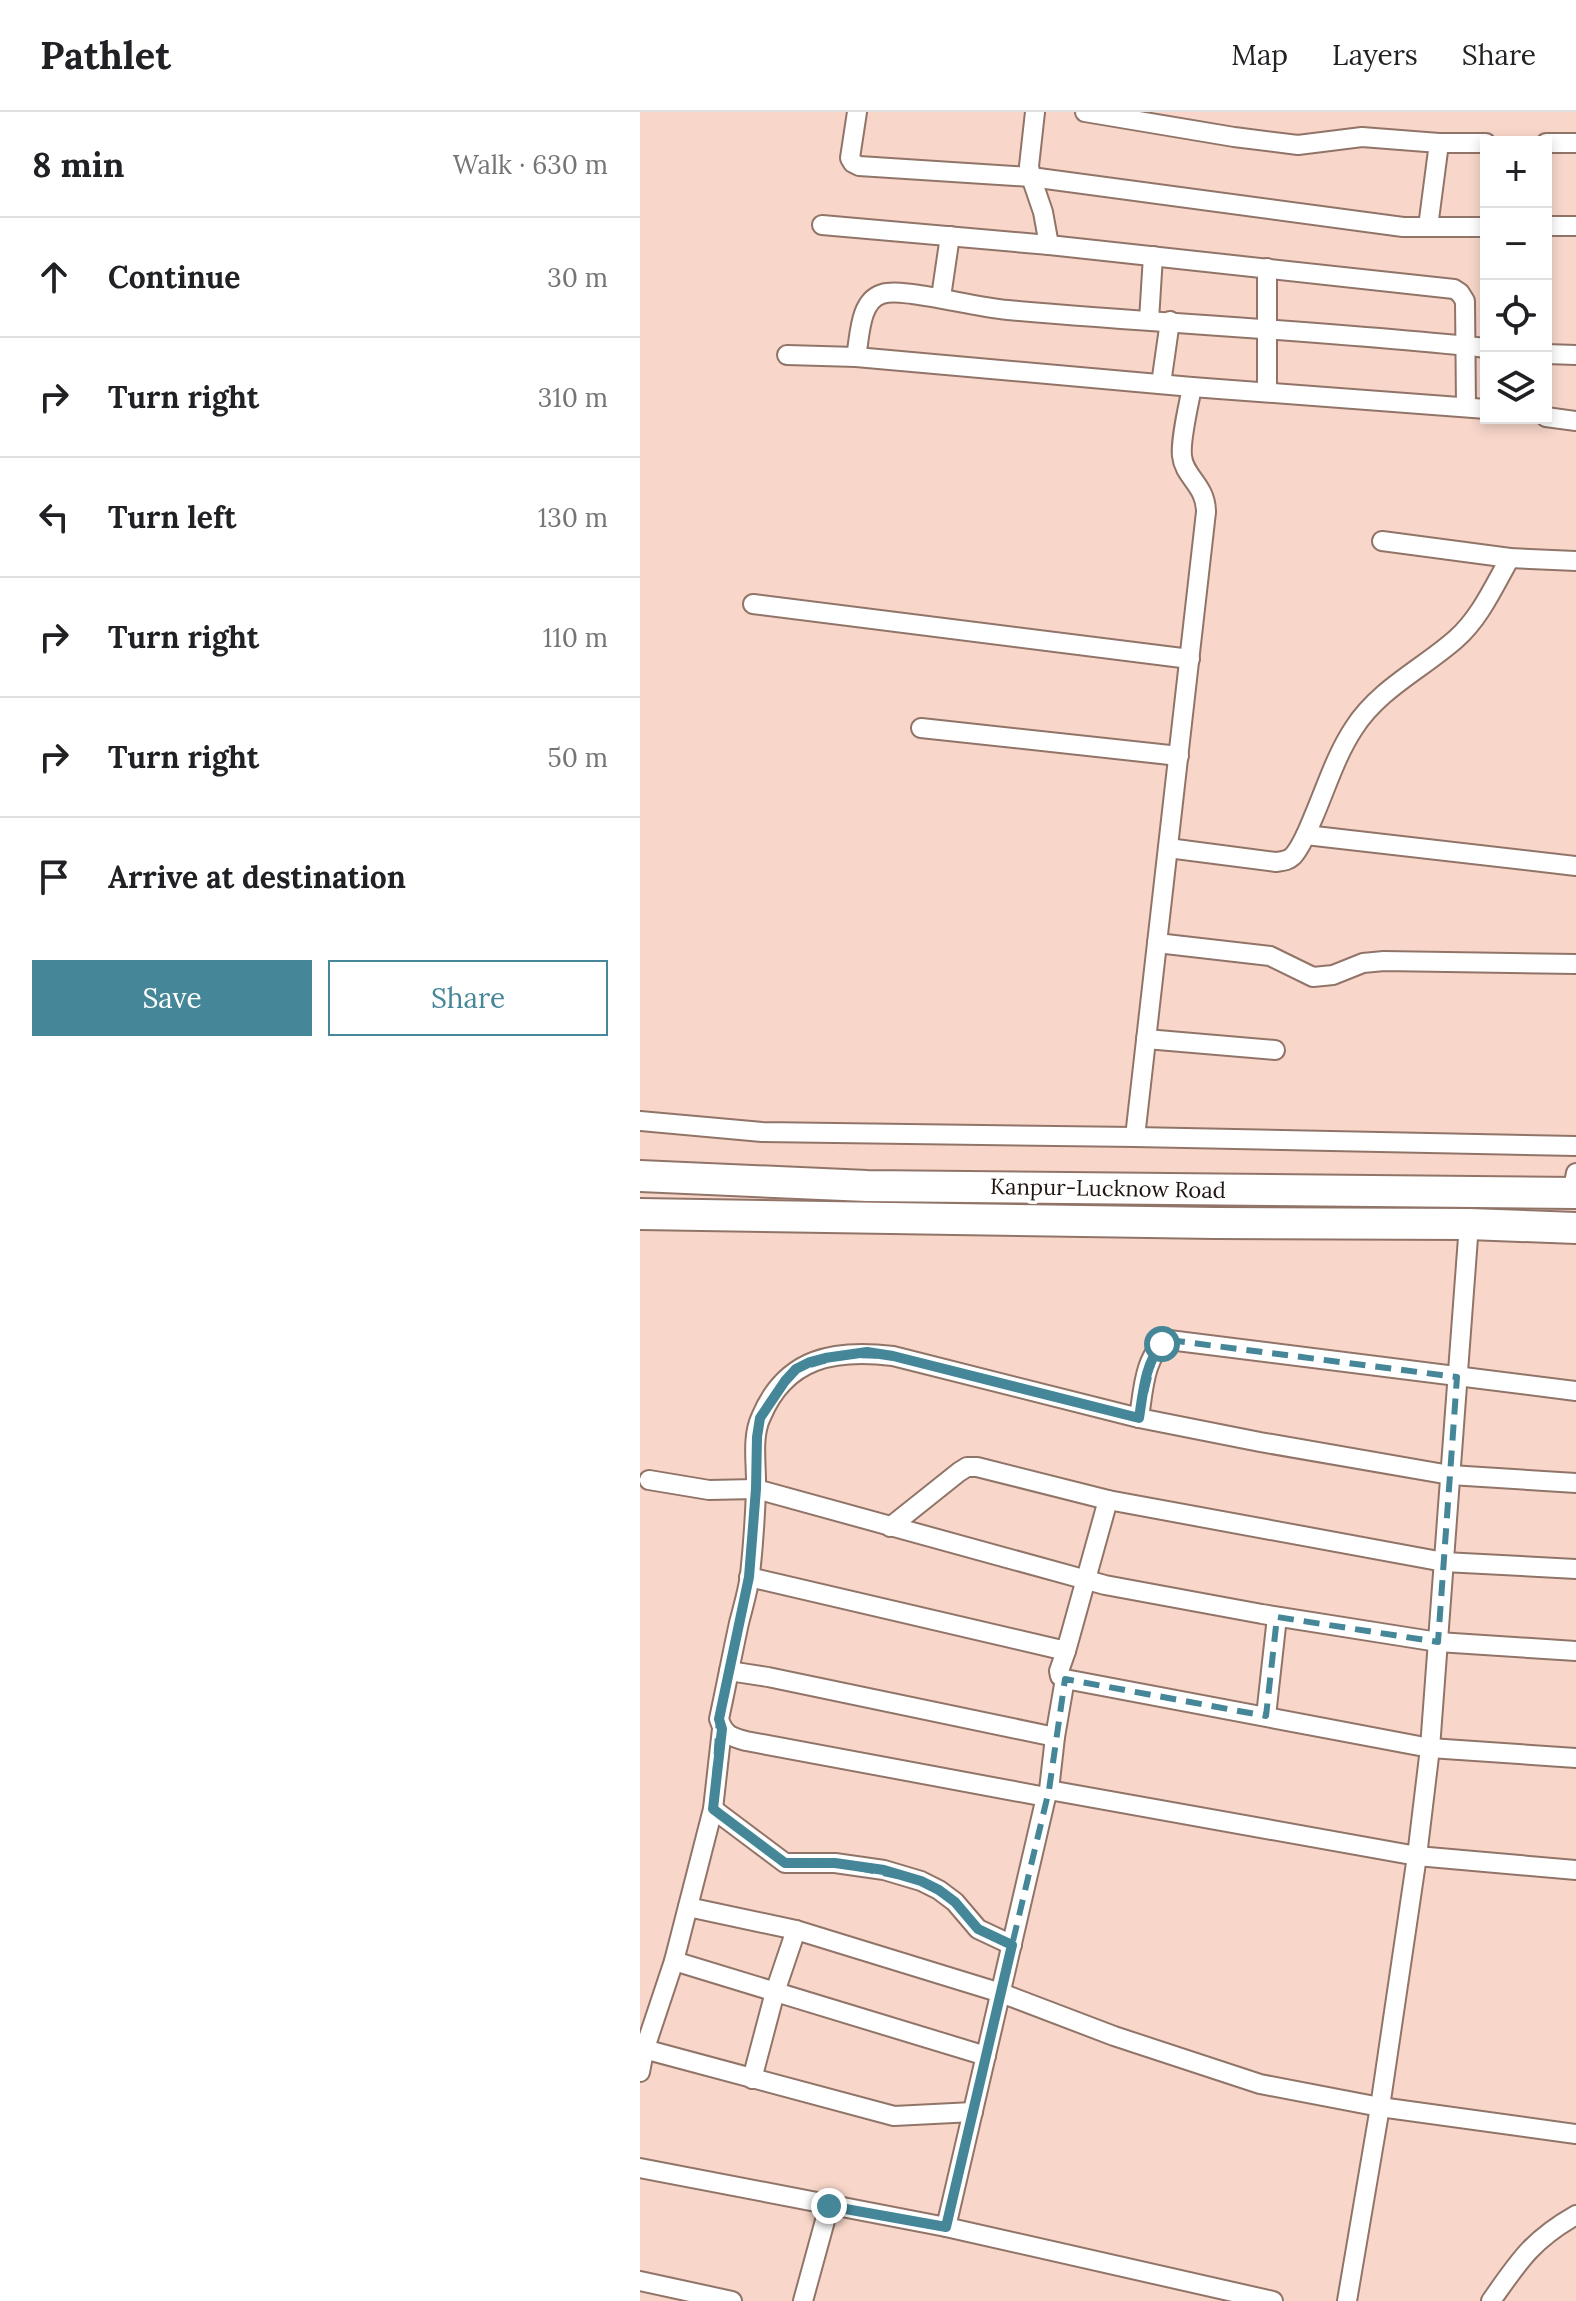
<!DOCTYPE html>
<html lang="en">
<head>
<meta charset="utf-8">
<style>
  body { margin:0; font-family:Lora,serif; background:#f6f6f6; color:#202124 }
  .controls { position:absolute; right:24px; top:24px; display:grid; overflow:hidden; border-radius:0px; box-shadow:0 4px 12px #0003 }
  .controls button { width:72px; height:72px; display:grid; place-items:center; padding:0; border:0; border-bottom:2px solid #e0e0e0; background:#fff; color:#202124; font:40px sans-serif }
  .stop { position:absolute; width:24px; height:24px; margin:-18px; border:6px solid #458799; border-radius:50%; background:#fff }
  .stop.end { background:#458799; border-color:#fff; box-shadow:0 2px 8px #0008 }
  .list { margin:0; padding:0; list-style:none }
  h2 { display:flex; justify-content:space-between; align-items:center; height:104px; margin:0; padding:0 32px; font-size:34px }
  h2 small { font-size:26px; font-weight:400; color:#757577 }
  .list li { display:grid; grid-template-columns:52px 1fr auto; gap:24px; align-items:center; box-sizing:border-box; height:120px; padding:0 32px; border-top:2px solid #e0e0e0 }
  .list b { display:block; font-size:30px; white-space:nowrap }
  .list em { font-size:26px; font-style:normal; color:#757577 }
  .actions { display:flex; gap:16px; padding:24px 32px }
  .actions a { flex:1; padding:18px 0; border:2px solid #458799; border-radius:0px; text-align:center; font-size:28px; color:#458799 }
  .actions .main { background:#458799; color:#fff }
  .icon { flex:none; width:44px; height:44px; fill:none; stroke:currentColor; stroke-width:2; stroke-linecap:round; stroke-linejoin:round }
  .map { position:relative; flex:none; width:936px; height:2189px; overflow:hidden }
  header { display:flex; align-items:center; gap:48px; box-sizing:border-box; height:112px; padding:0 40px; background:#fff; border-bottom:2px solid #e0e0e0 }
  header strong { font-size:38px }
  nav { display:flex; gap:44px; margin-inline-start:auto; font-size:28px }
  main { display:flex }
  aside { flex:1; background:#fff }
  .map>svg:first-child { display:block }
</style>
</head>
<body>
<header>
<strong>Pathlet</strong>
<nav><a>Map</a><a>Layers</a><a>Share</a></nav>
</header>
<main>
<aside>
<h2>8 min<small>Walk · 630 m</small></h2>
<ul class="list">
<li><svg class="icon" aria-label="ahead" viewBox="0 0 24 24"><path d="M12 20V5M6 11l6-6 6 6"/></svg><div><b>Continue</b></div><em>30 m</em></li>
<li><svg class="icon" aria-label="right" viewBox="0 0 24 24"><path d="M7 20v-9h11M14 6l5 5-5 5"/></svg><div><b>Turn right</b></div><em>310 m</em></li>
<li><svg class="icon" aria-label="left" viewBox="0 0 24 24"><path d="M17 20v-9H6M10 6l-5 5 5 5"/></svg><div><b>Turn left</b></div><em>130 m</em></li>
<li><svg class="icon" aria-label="right" viewBox="0 0 24 24"><path d="M7 20v-9h11M14 6l5 5-5 5"/></svg><div><b>Turn right</b></div><em>110 m</em></li>
<li><svg class="icon" aria-label="right" viewBox="0 0 24 24"><path d="M7 20v-9h11M14 6l5 5-5 5"/></svg><div><b>Turn right</b></div><em>50 m</em></li>
<li><svg class="icon" aria-label="arrive" viewBox="0 0 24 24"><path d="M6 21V4h12l-3 4 3 4H6"/></svg><div><b>Arrive at destination</b></div></li>
</ul>
<div class="actions"><a class="main">Save</a><a>Share</a></div>
</aside>
<div class="map">
<svg width="936" height="2189" viewBox="0 0 936 2189">
  <rect width="100%" height="100%" fill="#f8d7ca"/>
  <g fill="none" stroke-linecap="round" stroke-linejoin="round">
    <defs>
      <g id="minor">
        <path d="M 217,0 L 210,46 L 213,51 L 219,54 L 391,65 L 763,115 L 846,115"/>
        <path d="M 395,0 L 389,54 L 391,65 L 403,100 L 409,133"/>
        <path d="M 445,0 L 594,25 L 658,33 L 722,25 L 799,31 L 846,31"/>
        <path d="M 906,31 L 936,31"/>
        <path d="M 182,113 L 409,133 L 814,177 L 820,181 L 825,189 L 826,294"/>
        <path d="M 906,114 L 936,114"/>
        <path d="M 788,115 L 799,31"/>
        <path d="M 301,185 L 310,124"/>
        <path d="M 509,208 L 513,144"/>
        <path d="M 906,242 L 936,243"/>
        <path d="M 147,243 L 216,245 L 552,275 L 846,297"/>
        <path d="M 216,245 C 220,225 219,189 242,182 C 252,179 262,181 272,182 C 305,186 336,195 368,198 C 527,212 687,219 846,236"/>
        <path d="M 521,272 L 530,209"/>
        <path d="M 627,280 L 627,156"/>
        <path d="M 906,305 L 936,309"/>
        <path d="M 742,429 L 870,446 L 936,449"/>
        <path d="M 113,492 L 550,547"/>
        <path d="M 281,616 L 539,644"/>
        <path d="M 666,723 L 936,754"/>
        <path d="M 528,736 L 636,750 C 643,749 648,749 653,744 C 662,734 668,718 673,706 C 686,676 696,643 714,616 C 739,577 782,557 816,527 C 840,506 854,474 870,446"/>
        <path d="M 517,831 L 630,844 L 673,865 L 693,863 L 723,851 L 744,849 L 936,852"/>
        <path d="M 506,927 L 635,938"/>
        <path d="M 0,1009 L 122,1020 L 495,1025 L 936,1034"/>
        <path d="M 495,1025 L 566,400 C 566,373 544,365 542,344 C 540,328 549,292 552,275"/>
        <path d="M 932,1081 L 936,1061"/>
        <path d="M 499,1306 C 503,1281 504,1240 529,1228 L 936,1279"/>
        <path d="M 9,1368 L 69,1378 L 116,1377 L 465,1473 L 622,1502 L 798,1530 L 936,1539"/>
        <path d="M 250,1415 L 319,1360 L 327,1355 L 337,1355 L 468,1388 L 804,1450 L 936,1457"/>
        <path d="M 109,1465 L 426,1539 L 468,1388"/>
        <path d="M 426,1539 L 419,1559 L 420,1564 L 425,1567 L 790,1636 L 936,1646"/>
        <path d="M 89,1559 L 128,1565 L 415,1625"/>
        <path d="M 425,1567 L 415,1625 L 409,1678 L 777,1744 L 936,1758"/>
        <path d="M 626,1604 L 637,1505"/>
        <path d="M 409,1678 L 406,1685 L 106,1629 C 91,1625 84,1623 79,1607 C 86,1575 92,1543 99,1511 C 103,1495 108,1479 110,1463 C 113,1435 115,1406 116,1378 C 117,1355 111,1326 121,1305 C 146,1245 195,1237 253,1244 L 499,1306 L 620,1330 L 810,1363 L 936,1371"/>
        <path d="M 73,1697 L 82,1617"/>
        <path d="M 48,1795 L 156,1818 L 361,1881 L 474,1924 L 620,1972 L 740,1995 L 936,2022"/>
        <path d="M 34,1849 L 346,1944"/>
        <path d="M 0,1936 L 254,2004 L 333,2000"/>
        <path d="M 0,1960 L 4,1939 L 34,1849 L 73,1697 L 145,1751 L 195,1751 L 244,1758 L 281,1769 L 299,1778 L 315,1790 L 338,1817 L 372,1833"/>
        <path d="M 112,1967 L 135,1880 L 156,1818"/>
        <path d="M 0,2056 L 306,2115 L 633,2189"/>
        <path d="M 306,2115 L 406,1685"/>
        <path d="M 0,2169 L 92,2189"/>
        <path d="M 163,2189 L 189,2094"/>
        <path d="M 707,2189 L 740,1995 L 777,1744 L 790,1636 L 829,1112"/>
        <path d="M 851,2189 C 879,2149 892,2128 936,2103"/>
      </g>
      <g id="trunk">
        <path d="M 0,1064 L 227,1074 L 936,1081"/>
        <path d="M 0,1102 L 574,1111 L 829,1112 L 936,1116"/>
      </g>
    </defs>
    <!-- minor casing -->
    <use href="#minor" stroke="#917468" stroke-width="22"/>
    <!-- trunk casing -->
    <use href="#trunk" stroke="#917468" stroke-width="34"/>
    <!-- minor -->
    <use href="#minor" stroke="#fff" stroke-width="18"/>
    <!-- trunk -->
    <use href="#trunk" stroke="#fff" stroke-width="30"/>
  </g>
  <g fill="none" stroke-linecap="round" stroke-linejoin="round">
    <!-- route -->
    <path stroke="#458799" stroke-width="10" d="M 189,2094 L 306,2115 L 372,1833 L 338,1817 L 315,1790 L 299,1778 L 281,1769 L 244,1758 L 195,1751 L 145,1751 L 73,1697 L 82,1617 L 79,1607 L 109,1465 L 116,1377 L 117,1325 L 120,1306 L 145,1269 L 156,1257 L 170,1250 L 185,1246 L 227,1240 L 253,1244 L 499,1306 C 503,1281 505,1251 522,1232"/>
  </g>
  <!-- marked area -->
  <path fill="none" stroke="#458799" stroke-width="6" stroke-dasharray="16 10" stroke-linejoin="round" d="M 529,1228 L 817,1265 L 798,1530 L 637,1505 L 626,1604 L 425,1567 L 409,1678 L 372,1833 L 338,1817 L 315,1790 L 281,1769 L 195,1751 L 145,1751 L 73,1697 L 79,1607 L 109,1465 L 120,1306 L 156,1257 L 205,1243 L 253,1244 L 499,1306 L 515,1240 Z"/>
  <g text-anchor="middle" dominant-baseline="central" stroke-width="7" stroke-linejoin="round" paint-order="stroke">
    <!-- street labels -->
    <g font-size="22" fill="#211511" stroke="#fff">
      <text transform="translate(468 1076) rotate(1)">Kanpur-Lucknow Road</text>
    </g>
  </g>
</svg>
<div class="controls">
<button>+</button>
<button>−</button>
<button><svg class="icon" aria-label="locate" viewBox="0 0 24 24"><circle cx="12" cy="12" r="6"/><path d="M12 2v4M12 18v4M2 12h4M18 12h4"/></svg></button>
<button><svg class="icon" aria-label="layers" viewBox="0 0 24 24"><path d="M12 4l9 5-9 5-9-5zM3 14l9 5 9-5"/></svg></button>
</div>
<div class="stop" style="left:522px;top:1232px"></div>
<div class="stop end" style="left:189px;top:2094px"></div>
</div>
</main>
</body>
</html>
